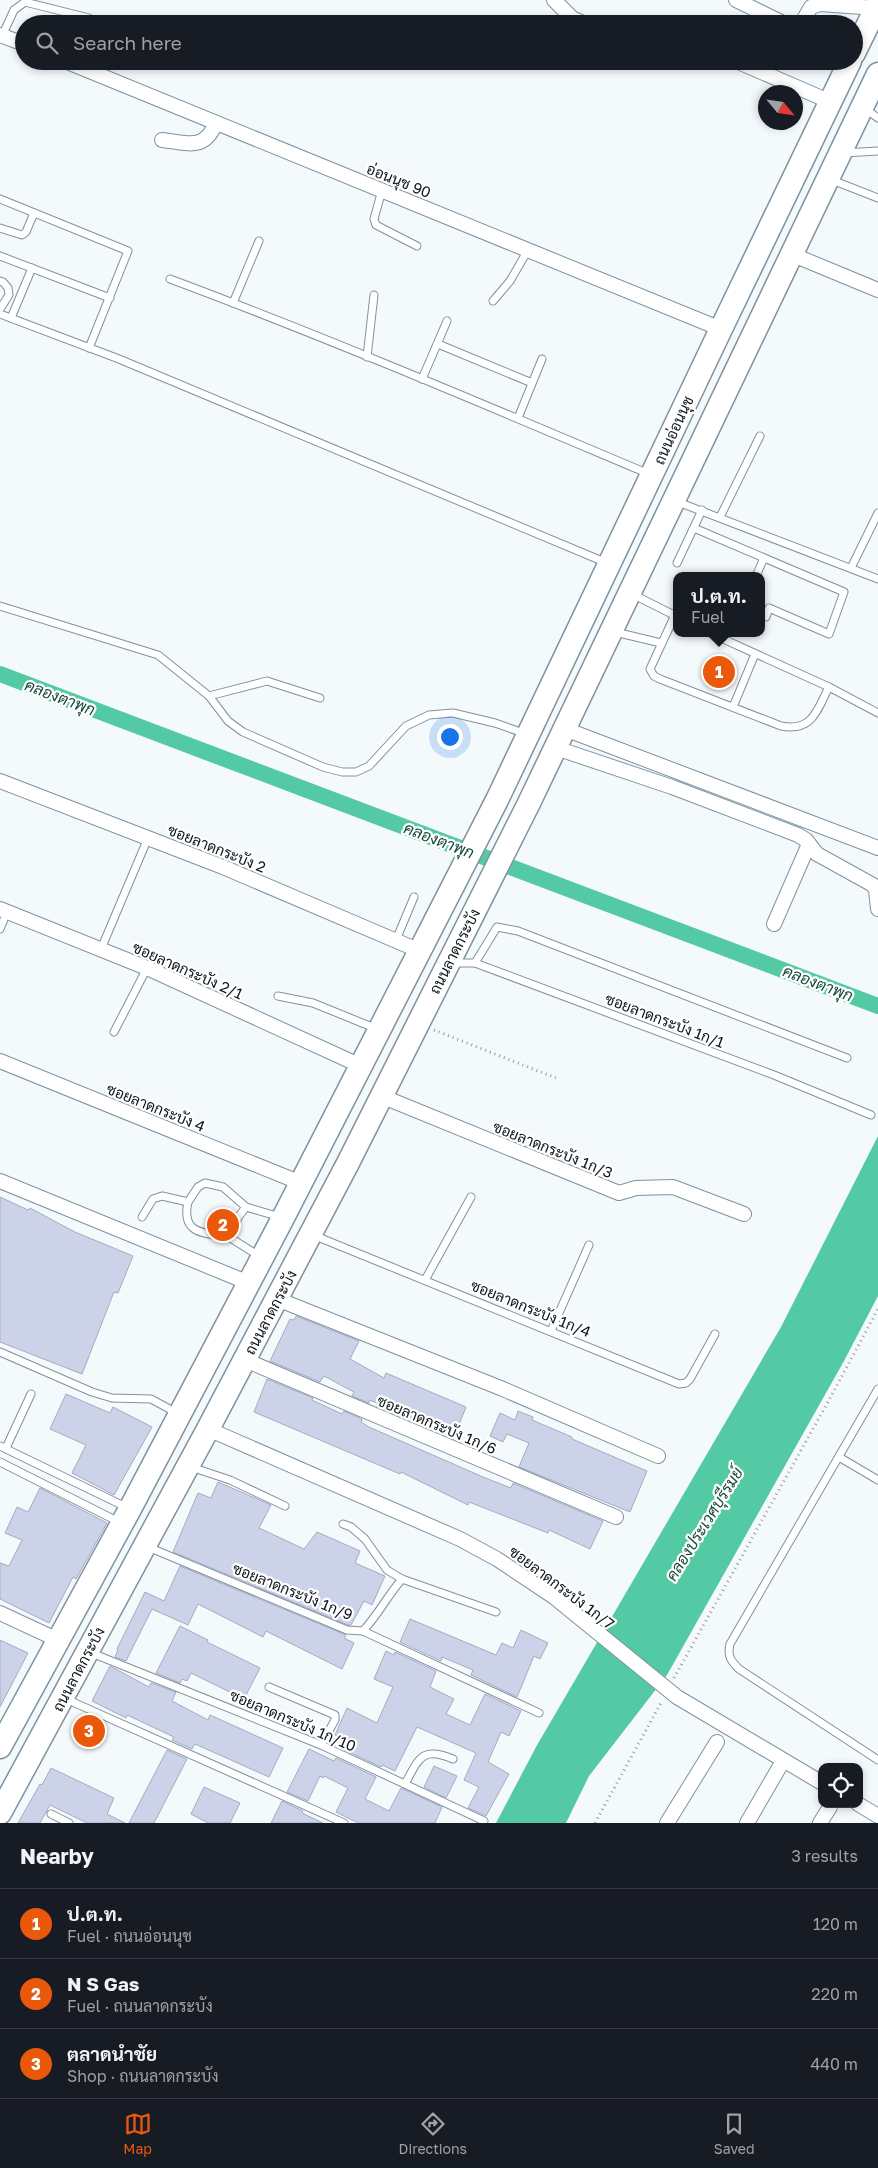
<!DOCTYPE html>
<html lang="en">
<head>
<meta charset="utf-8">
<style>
  body { margin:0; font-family:"Golos Text",Sarabun,sans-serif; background:#242831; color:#f1f3f6 }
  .controls { position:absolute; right:15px; bottom:15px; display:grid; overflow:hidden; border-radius:10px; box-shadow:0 2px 8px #0003 }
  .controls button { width:45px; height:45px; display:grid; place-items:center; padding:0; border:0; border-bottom:1px solid #363941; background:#171b24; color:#f1f3f6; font:25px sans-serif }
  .compass { position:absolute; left:758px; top:85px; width:45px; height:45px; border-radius:50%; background:#171b24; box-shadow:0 2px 8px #0003; rotate:119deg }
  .you { position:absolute; left:449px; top:736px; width:18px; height:18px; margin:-12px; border:4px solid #fff; border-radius:50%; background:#1a73e8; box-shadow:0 0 0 8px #1a73e833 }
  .badge { display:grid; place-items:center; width:32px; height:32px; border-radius:50%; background:#ea580c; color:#fff; font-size:16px; font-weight:700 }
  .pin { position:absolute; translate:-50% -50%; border:2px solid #fff; box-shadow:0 1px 5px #0006 }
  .popup { position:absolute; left:673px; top:572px; width:92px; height:65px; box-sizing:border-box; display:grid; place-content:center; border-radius:10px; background:#171b24; filter:drop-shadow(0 1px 4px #0005); font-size:16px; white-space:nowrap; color:#9ea1a6 }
  .popup b { font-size:19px; color:#f1f3f6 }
  .popup::after { content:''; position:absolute; left:50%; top:100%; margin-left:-10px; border:10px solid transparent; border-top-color:#171b24 }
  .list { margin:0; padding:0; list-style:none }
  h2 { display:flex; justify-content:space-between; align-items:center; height:65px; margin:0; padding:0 20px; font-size:21px }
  h2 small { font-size:16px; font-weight:400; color:#9ea1a6 }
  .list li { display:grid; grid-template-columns:32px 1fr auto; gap:15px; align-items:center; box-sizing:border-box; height:70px; padding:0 20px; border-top:1px solid #363941 }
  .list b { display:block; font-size:19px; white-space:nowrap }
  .list p { margin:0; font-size:16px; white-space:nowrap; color:#9ea1a6 }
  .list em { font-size:16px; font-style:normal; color:#9ea1a6 }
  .icon { flex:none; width:28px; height:28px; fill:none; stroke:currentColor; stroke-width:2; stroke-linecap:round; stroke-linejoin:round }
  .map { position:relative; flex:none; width:878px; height:1823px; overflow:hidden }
  .search { position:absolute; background:#171b24; box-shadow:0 2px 8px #0003; left:15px; right:15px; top:15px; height:55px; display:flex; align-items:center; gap:12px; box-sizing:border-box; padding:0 18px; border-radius:28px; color:#9ea1a6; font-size:19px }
  .sheet { height:275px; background:#171b24 }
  nav { display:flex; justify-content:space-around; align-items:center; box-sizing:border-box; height:70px; border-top:1px solid #363941; background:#171b24; font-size:14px; color:#9ea1a6 }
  nav a { display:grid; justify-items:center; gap:2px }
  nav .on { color:#ea580c }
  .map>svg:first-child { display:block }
</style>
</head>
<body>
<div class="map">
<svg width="878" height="1823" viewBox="0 0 878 1823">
  <rect width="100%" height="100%" fill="#f4f9fc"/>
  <!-- water -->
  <path fill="#54caa4" d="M 878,1136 L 878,1296 L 844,1361 L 667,1675 L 589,1776 L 566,1823 L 496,1823 L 536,1747 L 781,1327 Z"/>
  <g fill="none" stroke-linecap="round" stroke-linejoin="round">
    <!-- canal -->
    <path stroke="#54caa4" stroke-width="16" d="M 0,674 L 878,1006"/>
  </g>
  <!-- building -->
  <g fill="#ccd3e8" stroke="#a5abc0">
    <path d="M 0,1197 L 28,1210 L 30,1208 L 75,1232 L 133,1256 L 118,1293 L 114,1292 L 82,1374 L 0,1342 Z"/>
    <path d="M 296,1316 L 359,1341 L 350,1359 L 384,1378 L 386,1373 L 466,1407 L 454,1437 L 370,1400 L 369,1403 L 352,1396 L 354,1392 L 324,1376 L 320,1382 L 270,1361 L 290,1319 L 294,1320 Z"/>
    <path d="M 267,1379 L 313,1398 L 312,1400 L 342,1414 L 344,1411 L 362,1419 L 361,1422 L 369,1427 L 483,1477 L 511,1488 L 513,1483 L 603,1521 L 590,1549 L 549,1530 L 548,1533 L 469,1502 L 468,1505 L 401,1472 L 400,1474 L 254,1412 Z"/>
    <path d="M 66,1394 L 110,1413 L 113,1407 L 152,1427 L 114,1495 L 72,1473 L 86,1445 L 50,1429 Z"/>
    <path d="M 518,1411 L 533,1417 L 532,1420 L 572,1437 L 572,1439 L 647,1471 L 630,1512 L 519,1467 L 529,1443 L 507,1434 L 503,1442 L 490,1436 L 500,1413 L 515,1420 Z"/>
    <path d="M 218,1482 L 271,1505 L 259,1528 L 304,1549 L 317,1532 L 360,1551 L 355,1563 L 385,1576 L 372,1605 L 364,1601 L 351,1625 L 348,1625 L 173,1552 L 198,1493 L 211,1498 Z"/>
    <path d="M 40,1488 L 107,1523 L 76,1579 L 73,1577 L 49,1623 L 0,1599 L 0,1563 L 9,1566 L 22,1540 L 5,1533 L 17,1507 L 28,1512 Z"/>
    <path d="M 180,1566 L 346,1635 L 344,1638 L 354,1643 L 342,1669 L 266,1631 L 263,1637 L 198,1604 L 188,1625 L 152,1609 L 126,1661 L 115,1657 L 118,1650 L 117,1649 L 145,1592 L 164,1601 Z"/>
    <path d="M 410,1619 L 496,1655 L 502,1643 L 513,1648 L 521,1630 L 548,1643 L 540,1659 L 534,1656 L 517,1697 L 471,1675 L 473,1670 L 442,1657 L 441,1661 L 400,1642 Z"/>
    <path d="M 180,1626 L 208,1640 L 207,1642 L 260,1668 L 244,1699 L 191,1673 L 187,1681 L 182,1679 L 180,1683 L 156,1673 Z"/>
    <path d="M 0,1640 L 28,1653 L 0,1707 Z"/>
    <path d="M 386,1651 L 394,1655 L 395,1652 L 436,1671 L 430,1687 L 454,1699 L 446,1714 L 470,1725 L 485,1694 L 521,1711 L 509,1736 L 501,1732 L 488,1762 L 509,1774 L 486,1816 L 468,1808 L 479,1787 L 464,1780 L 476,1753 L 417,1727 L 395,1771 L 382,1765 L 381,1767 L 340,1748 L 345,1739 L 335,1735 L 347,1708 L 377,1723 L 393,1687 L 374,1679 Z"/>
    <path d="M 110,1666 L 149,1687 L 151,1683 L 176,1692 L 172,1701 L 208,1720 L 210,1715 L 283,1748 L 269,1777 L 195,1744 L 192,1749 L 172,1740 L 174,1737 L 127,1715 L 126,1718 L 92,1701 Z"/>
    <path d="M 309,1749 L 334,1761 L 336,1758 L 376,1777 L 365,1799 L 389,1811 L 401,1788 L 442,1807 L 435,1823 L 358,1823 L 336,1812 L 348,1788 L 324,1776 L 323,1778 L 320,1776 L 308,1801 L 287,1792 Z"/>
    <path d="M 167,1750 L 187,1759 L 154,1823 L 129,1823 Z"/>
    <path d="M 434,1766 L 457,1776 L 446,1798 L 424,1787 Z"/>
    <path d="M 51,1768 L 114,1798 L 107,1814 L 125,1823 L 87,1823 L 50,1805 L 40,1823 L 18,1823 L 40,1784 L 42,1785 Z"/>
    <path d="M 204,1787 L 240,1803 L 230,1823 L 208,1823 L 191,1814 Z"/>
    <path d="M 282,1801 L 303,1811 L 302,1813 L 323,1823 L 271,1823 Z"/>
  </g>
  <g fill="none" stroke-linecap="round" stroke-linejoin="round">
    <defs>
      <g id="lane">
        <path d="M 2,36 L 14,10 L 25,2 L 89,18"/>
        <path d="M 864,108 L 878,118"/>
        <path d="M 843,153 L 878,151"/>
        <path d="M 832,180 L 878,198"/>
        <path d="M 382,190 L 374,219 L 376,225 L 417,246"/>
        <path d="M 0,199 L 128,251 L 89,348"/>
        <path d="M 0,228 L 22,235 L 26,232 L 34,213"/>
        <path d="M 0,256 L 110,298"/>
        <path d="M 170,279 C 331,339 490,407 649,474"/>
        <path d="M 0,281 L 3,282 L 8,288 L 9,295 L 0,309"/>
        <path d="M 493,301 L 510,281 L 528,250"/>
        <path d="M 233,303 L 259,241"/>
        <path d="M 0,314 L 119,359 L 607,563"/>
        <path d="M 11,318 L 32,268"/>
        <path d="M 438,344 L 532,383"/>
        <path d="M 367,357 L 374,295"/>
        <path d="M 422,379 L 447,321"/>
        <path d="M 518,418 L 542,359"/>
        <path d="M 678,502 L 878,579"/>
        <path d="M 720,517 L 760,436"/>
        <path d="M 694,528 L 844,592 L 829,634 L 769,608 L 766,617 L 762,615"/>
        <path d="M 677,563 L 702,510"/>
        <path d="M 851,568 L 878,513"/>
        <path d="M 756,576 L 764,558"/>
        <path d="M 632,594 L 676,616"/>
        <path d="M 0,606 L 158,655 L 209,696 L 228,721 L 243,732 L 323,767 L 342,772 L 356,772 L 369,766 L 406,726 L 429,715 L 453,713 L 495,723 L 526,734"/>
        <path d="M 675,615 L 650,669 L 654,676 L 660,679 L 781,726 C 813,732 817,710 829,687"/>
        <path d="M 615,632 L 661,643"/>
        <path d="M 710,633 L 829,687 L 878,713"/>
        <path d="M 209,696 L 267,681 L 320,698"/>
        <path d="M 733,707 L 755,654"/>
        <path d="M 0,929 L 7,912"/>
        <path d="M 396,940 L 414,897"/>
        <path d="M 101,949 L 148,838"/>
        <path d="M 452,963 L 475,963 L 774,1075 L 871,1115"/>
        <path d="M 475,963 L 497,927 L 518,931 L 847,1058"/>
        <path d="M 278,996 L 313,1003 L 377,1029"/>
        <path d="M 114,1032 L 147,968"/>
        <path d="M 188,1202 C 181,1234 203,1233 229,1237"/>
        <path d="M 142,1217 L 153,1199 L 162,1196 L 188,1202 L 198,1187 L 205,1183 L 223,1187 L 246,1207"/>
        <path d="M 313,1235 L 679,1384 L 686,1383 L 690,1379 L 715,1334"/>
        <path d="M 259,1256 L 229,1237 L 239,1216 L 246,1207 L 280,1217"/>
        <path d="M 425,1280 L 471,1197"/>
        <path d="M 551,1331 L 589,1245"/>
        <path d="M 0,1352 L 92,1392 L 112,1398 L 151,1399 L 177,1413"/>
        <path d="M 878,1389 L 730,1644 C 727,1656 731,1661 739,1669 L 878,1760"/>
        <path d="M 0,1446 L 128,1508"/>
        <path d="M 6,1448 L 31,1394"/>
        <path d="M 839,1457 L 878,1480"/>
        <path d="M 0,1462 L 119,1522"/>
        <path d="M 191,1467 L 230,1480 L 285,1506"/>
        <path d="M 343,1524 L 351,1527 L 365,1539 L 387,1570 L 402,1579"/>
        <path d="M 148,1547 L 347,1630 L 363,1631 C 378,1615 388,1595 402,1579 L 496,1612"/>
        <path d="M 363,1631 L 539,1713"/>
        <path d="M 89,1652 L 321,1745 L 484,1821"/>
        <path d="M 269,1687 L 335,1715 L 335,1720 L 321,1745"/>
        <path d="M 66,1699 L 344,1823"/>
        <path d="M 405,1784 C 419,1758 422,1746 453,1759"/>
        <path d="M 51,1814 L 69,1823"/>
      </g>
      <g id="street">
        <path d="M 554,0 L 572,18 L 585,24"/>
        <path d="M 736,0 L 785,24"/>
        <path d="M 801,24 L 811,7 L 820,4 L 876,8"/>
        <path d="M 0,35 L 24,44"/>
        <path d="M 65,61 L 721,329"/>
        <path d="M 736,61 L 831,102"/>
        <path d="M 162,140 C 189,143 204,151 216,123"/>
        <path d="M 791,254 L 878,290"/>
        <path d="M 565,729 L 878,848"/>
        <path d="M 556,748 L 672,787 L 798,835 L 806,840 L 817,854 L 873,885 L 876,890 L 878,909"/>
        <path d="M 0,781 L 223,867 L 420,951"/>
        <path d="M 0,909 L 147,968 L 361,1066"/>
        <path d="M 774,924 L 809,844"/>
        <path d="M 0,1061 L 301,1183"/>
        <path d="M 381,1096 L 619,1193 L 636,1188 L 673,1187 L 744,1214"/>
        <path d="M 0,1181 L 249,1283"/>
        <path d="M 277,1299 L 503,1389 L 658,1456"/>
        <path d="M 245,1360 L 616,1517"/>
        <path d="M 208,1429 L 460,1539 L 497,1559 L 554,1597 L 677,1697 L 822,1783"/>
        <path d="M 0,1613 L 58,1640"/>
        <path d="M 858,1804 L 878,1816"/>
        <path d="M 667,1823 L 717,1742"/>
        <path d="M 747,1823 L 783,1761"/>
        <path d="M 820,1823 L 830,1807"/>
      </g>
      <g id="primary">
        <path d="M 854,53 L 878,4"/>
        <path d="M 0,1747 L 130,1509 L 283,1218 L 497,800 L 721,329 L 850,61"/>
        <path d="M 0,1813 L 208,1429 L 348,1163 L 528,805 L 878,74"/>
      </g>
    </defs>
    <!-- lane casing -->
    <use href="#lane" stroke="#7e929f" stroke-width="9"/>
    <!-- street casing -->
    <use href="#street" stroke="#7e929f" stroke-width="16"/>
    <!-- primary casing -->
    <use href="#primary" stroke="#7e929f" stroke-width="25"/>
    <!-- path -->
    <g stroke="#959c9f" stroke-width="3" stroke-dasharray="1 4" stroke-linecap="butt">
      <path d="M 434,1030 L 556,1078"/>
      <path d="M 674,1678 L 828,1402 L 878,1309"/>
      <path d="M 595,1823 L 662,1701"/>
    </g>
    <!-- lane -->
    <use href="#lane" stroke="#fff" stroke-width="7"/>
    <!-- street -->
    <use href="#street" stroke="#fff" stroke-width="14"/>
    <!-- primary -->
    <use href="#primary" stroke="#fff" stroke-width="22"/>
  </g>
  <g text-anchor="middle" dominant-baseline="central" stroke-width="4.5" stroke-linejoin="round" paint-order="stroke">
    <!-- street labels -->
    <g font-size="15" fill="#0e161b" stroke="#fff">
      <text transform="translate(399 180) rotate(22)">อ่อนนุช 90</text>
      <text transform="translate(673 430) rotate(-65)">ถนนอ่อนนุช</text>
      <text transform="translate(217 848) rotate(22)">ซอยลาดกระบัง 2</text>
      <text transform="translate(454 951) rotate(-63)">ถนนลาดกระบัง</text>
      <text transform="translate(188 970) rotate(24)">ซอยลาดกระบัง 2/1</text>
      <text transform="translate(665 1020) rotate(21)">ซอยลาดกระบัง 1ก/1</text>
      <text transform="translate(156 1107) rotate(22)">ซอยลาดกระบัง 4</text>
      <text transform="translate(553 1149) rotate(22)">ซอยลาดกระบัง 1ก/3</text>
      <text transform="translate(531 1308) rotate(22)">ซอยลาดกระบัง 1ก/4</text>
      <text transform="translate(270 1312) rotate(-62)">ถนนลาดกระบัง</text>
      <text transform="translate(437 1424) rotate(23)">ซอยลาดกระบัง 1ก/6</text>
      <text transform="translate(562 1587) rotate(37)">ซอยลาดกระบัง 1ก/7</text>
      <text transform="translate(293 1591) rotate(22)">ซอยลาดกระบัง 1ก/9</text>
      <text transform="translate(78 1669) rotate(-62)">ถนนลาดกระบัง</text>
      <text transform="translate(293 1720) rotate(23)">ซอยลาดกระบัง 1ก/10</text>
    </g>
    <!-- water labels -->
    <g font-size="16" font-style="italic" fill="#174a3a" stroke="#fff">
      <text transform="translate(60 697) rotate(21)">คลองตาพุก</text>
      <text transform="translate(439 840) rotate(21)">คลองตาพุก</text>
      <text transform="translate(818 983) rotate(21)">คลองตาพุก</text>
      <text transform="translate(704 1524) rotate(-58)">คลองประเวศบุรีรมย์</text>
    </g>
  </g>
</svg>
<div class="controls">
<button><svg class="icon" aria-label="locate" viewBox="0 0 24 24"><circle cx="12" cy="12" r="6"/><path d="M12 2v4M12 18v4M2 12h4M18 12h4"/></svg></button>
</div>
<svg class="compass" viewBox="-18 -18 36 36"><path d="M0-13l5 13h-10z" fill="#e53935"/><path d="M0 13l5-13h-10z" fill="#9ea1a6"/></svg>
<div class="you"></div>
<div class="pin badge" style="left:719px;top:672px">1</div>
<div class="popup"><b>ป.ต.ท.</b>Fuel</div>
<div class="pin badge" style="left:223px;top:1225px">2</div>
<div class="pin badge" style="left:89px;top:1731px">3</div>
<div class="search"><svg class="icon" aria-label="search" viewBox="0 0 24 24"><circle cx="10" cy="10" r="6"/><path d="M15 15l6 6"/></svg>Search here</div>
</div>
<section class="sheet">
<h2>Nearby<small>3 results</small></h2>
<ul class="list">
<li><span class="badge">1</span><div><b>ป.ต.ท.</b><p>Fuel · ถนนอ่อนนุช</p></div><em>120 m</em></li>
<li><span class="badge">2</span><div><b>N S Gas</b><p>Fuel · ถนนลาดกระบัง</p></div><em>220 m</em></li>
<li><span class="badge">3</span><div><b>ตลาดนำชัย</b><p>Shop · ถนนลาดกระบัง</p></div><em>440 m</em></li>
</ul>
</section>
<nav>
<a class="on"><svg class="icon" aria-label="map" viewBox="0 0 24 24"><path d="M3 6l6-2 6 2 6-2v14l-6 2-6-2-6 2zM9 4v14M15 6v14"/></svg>Map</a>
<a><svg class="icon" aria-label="directions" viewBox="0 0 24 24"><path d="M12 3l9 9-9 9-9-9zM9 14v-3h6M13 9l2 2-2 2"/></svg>Directions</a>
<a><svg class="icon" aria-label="saved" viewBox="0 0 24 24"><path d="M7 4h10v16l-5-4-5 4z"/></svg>Saved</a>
</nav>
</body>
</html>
